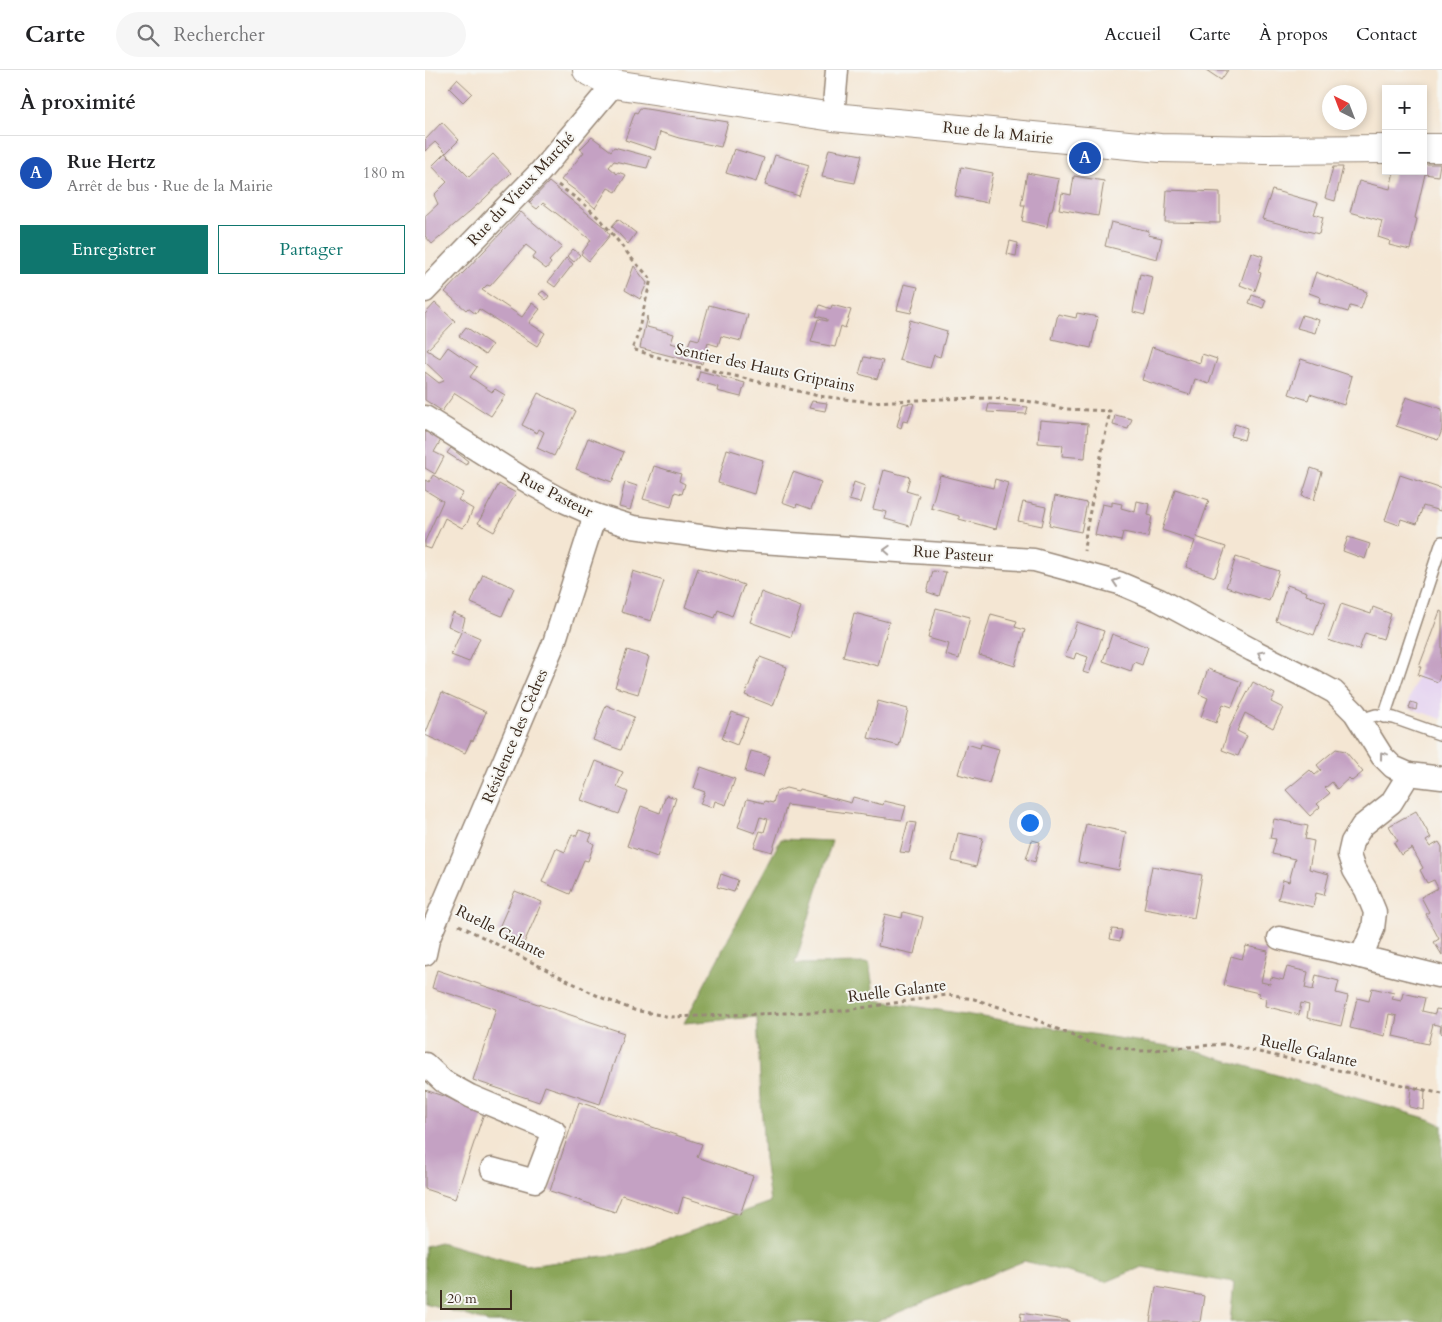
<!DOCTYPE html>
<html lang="fr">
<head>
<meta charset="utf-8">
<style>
  body { margin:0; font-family:Cardo,serif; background:#f6f6f6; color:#202124 }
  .controls { position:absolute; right:15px; top:15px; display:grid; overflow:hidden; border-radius:0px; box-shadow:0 2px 8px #0003 }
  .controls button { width:45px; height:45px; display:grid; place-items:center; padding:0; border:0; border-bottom:1px solid #e0e0e0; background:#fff; color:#202124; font:25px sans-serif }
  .compass { position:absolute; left:897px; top:15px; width:45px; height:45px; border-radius:50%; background:#fff; box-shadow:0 2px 8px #0003; rotate:318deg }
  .scale { position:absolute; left:15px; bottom:12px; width:72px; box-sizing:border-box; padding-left:5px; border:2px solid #3b2a1e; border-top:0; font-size:14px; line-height:18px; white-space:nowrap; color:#3b2a1e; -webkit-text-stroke:4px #f6f6f2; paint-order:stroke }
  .you { position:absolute; left:604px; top:752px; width:18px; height:18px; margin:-12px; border:4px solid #fff; border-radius:50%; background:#1a73e8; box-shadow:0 0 0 8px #1a73e833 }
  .badge { display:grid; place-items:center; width:32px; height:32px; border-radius:50%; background:#0f766e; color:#fff; font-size:16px; font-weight:700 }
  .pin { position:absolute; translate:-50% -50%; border:2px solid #fff; box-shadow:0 1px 5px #0006 }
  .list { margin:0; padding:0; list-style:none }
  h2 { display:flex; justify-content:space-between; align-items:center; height:65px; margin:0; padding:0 20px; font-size:21px }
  h2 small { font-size:16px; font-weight:400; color:#757577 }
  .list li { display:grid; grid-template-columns:32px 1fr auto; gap:15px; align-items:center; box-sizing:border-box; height:75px; padding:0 20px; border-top:1px solid #e0e0e0 }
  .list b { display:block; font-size:19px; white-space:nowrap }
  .list p { margin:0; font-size:16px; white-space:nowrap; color:#757577 }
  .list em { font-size:16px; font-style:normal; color:#757577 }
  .actions { display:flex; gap:10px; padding:15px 20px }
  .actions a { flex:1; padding:11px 0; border:1px solid #0f766e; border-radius:0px; text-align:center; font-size:18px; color:#0f766e }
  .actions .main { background:#0f766e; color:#fff }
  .icon { flex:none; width:28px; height:28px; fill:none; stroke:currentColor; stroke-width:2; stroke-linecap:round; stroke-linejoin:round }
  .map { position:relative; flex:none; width:1017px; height:1252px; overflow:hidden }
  header { display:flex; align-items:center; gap:30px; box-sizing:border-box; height:70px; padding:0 25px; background:#fff; border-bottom:1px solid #e0e0e0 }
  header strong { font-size:24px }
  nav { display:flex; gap:28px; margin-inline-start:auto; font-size:18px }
  .search { width:350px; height:45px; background:#f6f6f6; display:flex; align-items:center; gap:12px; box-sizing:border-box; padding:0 18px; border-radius:28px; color:#757577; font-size:19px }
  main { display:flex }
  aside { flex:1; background:#fff }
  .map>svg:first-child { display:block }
</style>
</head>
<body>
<header>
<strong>Carte</strong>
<div class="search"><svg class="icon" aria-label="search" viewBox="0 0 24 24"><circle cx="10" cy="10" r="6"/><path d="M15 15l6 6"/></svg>Rechercher</div>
<nav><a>Accueil</a><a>Carte</a><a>À propos</a><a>Contact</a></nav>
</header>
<main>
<aside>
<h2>À proximité<small></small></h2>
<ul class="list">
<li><span class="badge" style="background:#1a4fb4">A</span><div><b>Rue Hertz</b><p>Arrêt de bus · Rue de la Mairie</p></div><em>180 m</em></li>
</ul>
<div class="actions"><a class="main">Enregistrer</a><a>Partager</a></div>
</aside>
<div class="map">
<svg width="1017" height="1252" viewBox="0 0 1017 1252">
  <rect width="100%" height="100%" fill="#f6f6f2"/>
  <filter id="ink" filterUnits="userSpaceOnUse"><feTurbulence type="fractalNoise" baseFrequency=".02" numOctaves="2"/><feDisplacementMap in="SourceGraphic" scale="10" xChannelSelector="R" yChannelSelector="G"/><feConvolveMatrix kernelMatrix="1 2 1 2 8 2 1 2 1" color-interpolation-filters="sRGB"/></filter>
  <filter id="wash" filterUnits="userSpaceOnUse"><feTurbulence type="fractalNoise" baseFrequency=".0096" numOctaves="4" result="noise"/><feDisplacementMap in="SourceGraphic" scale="20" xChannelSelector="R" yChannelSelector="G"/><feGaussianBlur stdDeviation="1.12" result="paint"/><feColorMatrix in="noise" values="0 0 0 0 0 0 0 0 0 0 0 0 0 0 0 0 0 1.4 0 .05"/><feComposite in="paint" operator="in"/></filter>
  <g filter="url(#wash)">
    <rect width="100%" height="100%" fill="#f4e6d3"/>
    <!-- built -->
    <path fill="#e5d3f1" d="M 1017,534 L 1017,649 L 984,638 L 984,630 Z"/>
    <!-- forest -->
    <path fill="#8ba65a" stroke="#63683c" d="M 356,769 L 407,771 L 370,894 L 444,893 L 450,930 L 762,979 L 1004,1049 L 1017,1055 L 1017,1252 L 805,1252 L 809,1213 L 717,1197 L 681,1212 L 599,1191 L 450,1252 L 63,1252 L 0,1233 L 0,1176 L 15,1172 L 101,1196 L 203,1183 L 345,1132 L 339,1089 L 332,947 L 259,953 Z"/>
    <g id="blocks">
      <!-- building -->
      <g fill="#c4a1c3">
        <path d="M 781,0 L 803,0 L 796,10 Z"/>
        <path d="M 32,9 L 47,23 L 38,32 L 24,18 Z"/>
        <path d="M 215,38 L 303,52 L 296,77 L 254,68 L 235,62 L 230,80 L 200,70 L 210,42 L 212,43 Z"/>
        <path d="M 17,52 L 34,70 L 21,83 L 10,72 L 0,81 L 0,70 Z"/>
        <path d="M 167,67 L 186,81 L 189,77 L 226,87 L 222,98 L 189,91 L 184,97 L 192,104 L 193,102 L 201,105 L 198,110 L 191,122 L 183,118 L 170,138 L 151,121 L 136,110 L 159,82 L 155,79 Z"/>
        <path d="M 309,79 L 339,88 L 331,112 L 301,103 Z"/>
        <path d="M 404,79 L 437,85 L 430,113 L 397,107 Z"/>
        <path d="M 20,83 L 44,107 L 68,84 L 86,103 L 59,129 L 7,174 L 0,166 L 0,146 L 13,134 L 9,125 L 22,112 L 7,96 Z"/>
        <path d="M 350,85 L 384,95 L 374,126 L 340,115 Z"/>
        <path d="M 998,94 L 1015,94 L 1013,106 L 1000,104 L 990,148 L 992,149 L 985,180 L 964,175 L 965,171 L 953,167 L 957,151 L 925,142 L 934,111 L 965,119 L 969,101 L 998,101 Z"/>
        <path d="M 536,97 L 568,103 L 562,133 L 530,126 Z"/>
        <path d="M 908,97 L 918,97 L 910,131 L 900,128 Z"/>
        <path d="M 602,103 L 634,109 L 627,141 L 625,141 L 622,157 L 597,151 L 600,135 L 596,135 Z"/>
        <path d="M 649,106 L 679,111 L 673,146 L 634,139 L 637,123 L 646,125 Z"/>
        <path d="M 124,112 L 179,157 L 185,165 L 164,191 L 156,184 L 166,170 L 118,133 L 112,139 L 104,133 Z"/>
        <path d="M 742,120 L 795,122 L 795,153 L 740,152 Z"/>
        <path d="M 847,120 L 893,133 L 889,144 L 898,147 L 894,164 L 837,149 Z"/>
        <path d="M 96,142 L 137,177 L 124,191 L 126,193 L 121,199 L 107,188 L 111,183 L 101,175 L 65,216 L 62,215 L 57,220 L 97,247 L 107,233 L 115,239 L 104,253 L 120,263 L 112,276 L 54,239 L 51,244 L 43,238 L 41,240 L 20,222 Z"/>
        <path d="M 193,149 L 211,163 L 203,174 L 187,156 Z"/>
        <path d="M 686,152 L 724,161 L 723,165 L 737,168 L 732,189 L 680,176 Z"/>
        <path d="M 585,171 L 593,173 L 591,186 L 582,184 Z"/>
        <path d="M 148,179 L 155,185 L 149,192 L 142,186 Z"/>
        <path d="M 826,182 L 838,186 L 833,202 L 836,203 L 830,221 L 815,215 Z"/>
        <path d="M 141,188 L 148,194 L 130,217 L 123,212 Z"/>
        <path d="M 209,196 L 222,213 L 215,229 L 200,220 Z"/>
        <path d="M 891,202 L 942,222 L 936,239 L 925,236 L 923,242 L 894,233 L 895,227 L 884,223 Z"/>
        <path d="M 715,204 L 728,207 L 720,245 L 708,242 Z"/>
        <path d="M 479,214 L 493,217 L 486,243 L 472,240 Z"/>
        <path d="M 118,221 L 124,226 L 121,230 L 114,224 Z"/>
        <path d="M 827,225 L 841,230 L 838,238 L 824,233 Z"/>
        <path d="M 10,233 L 30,251 L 2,280 L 15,288 L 23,277 L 52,297 L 45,307 L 64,320 L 67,322 L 70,319 L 80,325 L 66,346 L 30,323 L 17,341 L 0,330 L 0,302 L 14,313 L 19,311 L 19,310 L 0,292 L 0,244 Z"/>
        <path d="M 284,235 L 323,245 L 316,271 L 296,266 L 293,276 L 283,273 L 277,294 L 215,278 L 222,246 L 223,254 L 222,257 L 249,264 L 246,273 L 262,278 L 266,268 L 274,270 Z"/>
        <path d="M 395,235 L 406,239 L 407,235 L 426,240 L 420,258 L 416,256 L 410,277 L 386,272 L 393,249 L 402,251 L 402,249 L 391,246 Z"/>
        <path d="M 652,243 L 673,247 L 666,278 L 627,269 L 633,244 L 651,248 Z"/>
        <path d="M 877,245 L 894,250 L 890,263 L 872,258 Z"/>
        <path d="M 485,250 L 522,261 L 515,287 L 509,285 L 505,298 L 474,290 Z"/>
        <path d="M 41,257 L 67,275 L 60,285 L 34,266 Z"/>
        <path d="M 727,277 L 775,293 L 777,284 L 792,289 L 784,314 L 770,309 L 765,325 L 717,310 Z"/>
        <path d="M 439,287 L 458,291 L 452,309 L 434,304 Z"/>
        <path d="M 876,289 L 927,306 L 919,335 L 885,324 L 883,330 L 864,324 Z"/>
        <path d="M 275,301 L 320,313 L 316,327 L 292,321 L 293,317 L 272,311 Z"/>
        <path d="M 113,323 L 151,341 L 129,386 L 112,378 L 119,362 L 114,359 L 112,363 L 97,355 Z"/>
        <path d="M 981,327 L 1017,339 L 1017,360 L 1013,370 L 971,356 Z"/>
        <path d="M 387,331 L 402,333 L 400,341 L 384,338 Z"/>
        <path d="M 489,333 L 483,352 L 478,351 L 476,358 L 472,356 L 478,334 Z"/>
        <path d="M 564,334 L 603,337 L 601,344 L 562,342 Z"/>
        <path d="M 690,345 L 707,349 L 703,359 L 688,355 Z"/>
        <path d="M 615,350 L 663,354 L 660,388 L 637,386 L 638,375 L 613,373 Z"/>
        <path d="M 810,354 L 822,358 L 819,370 L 806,366 Z"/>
        <path d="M 0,360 L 16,370 L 9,382 L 19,387 L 10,404 L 0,398 Z"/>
        <path d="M 163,368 L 199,382 L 187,412 L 151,399 Z"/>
        <path d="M 26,378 L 43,391 L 41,395 L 22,383 Z"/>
        <path d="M 302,379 L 338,390 L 329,424 L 293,413 Z"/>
        <path d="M 229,396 L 256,404 L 254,411 L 260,414 L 257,424 L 250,422 L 246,437 L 218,429 Z"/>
        <path d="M 886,398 L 897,402 L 889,430 L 877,426 Z"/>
        <path d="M 459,400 L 485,407 L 481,421 L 494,425 L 485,456 L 460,449 L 462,442 L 448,439 Z"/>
        <path d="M 368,402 L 396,412 L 386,439 L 372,434 L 371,437 L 357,432 Z"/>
        <path d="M 8,405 L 38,423 L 33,430 L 48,439 L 42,453 L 37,458 L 20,448 L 6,479 L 0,477 L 0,471 L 18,431 L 0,420 L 0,410 L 4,412 Z"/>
        <path d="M 515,405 L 568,418 L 570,409 L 583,413 L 571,459 L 534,449 L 534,446 L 506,438 Z"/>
        <path d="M 975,405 L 1017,419 L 1017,434 L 1015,441 L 998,436 L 992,454 L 976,449 L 974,455 L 960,450 Z"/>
        <path d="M 200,412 L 212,416 L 205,440 L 194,437 Z"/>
        <path d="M 429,412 L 440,416 L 435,433 L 424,430 Z"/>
        <path d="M 74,414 L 91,423 L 69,462 L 53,453 Z"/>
        <path d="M 750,419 L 784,430 L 771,467 L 801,477 L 790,507 L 761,497 L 770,471 L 737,460 Z"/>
        <path d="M 630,426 L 662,433 L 656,462 L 624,455 Z"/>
        <path d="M 712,431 L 725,434 L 723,445 L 727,446 L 723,467 L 698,462 L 696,471 L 670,465 L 677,434 L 687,436 L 687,432 L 697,434 L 696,438 L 710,442 Z"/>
        <path d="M 598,432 L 621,437 L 617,456 L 593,451 Z"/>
        <path d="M 923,467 L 945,474 L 940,489 L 918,481 Z"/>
        <path d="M 811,487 L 854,501 L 844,531 L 801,517 Z"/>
        <path d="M 273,498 L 319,515 L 307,546 L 293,540 L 290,548 L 260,537 Z"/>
        <path d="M 208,501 L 239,511 L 226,551 L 196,542 Z"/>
        <path d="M 508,501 L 521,502 L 514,526 L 502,522 Z"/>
        <path d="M 58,504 L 89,518 L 77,546 L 46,533 Z"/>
        <path d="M 862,515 L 882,522 L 881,525 L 901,532 L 889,565 L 851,551 Z"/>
        <path d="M 336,522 L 376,537 L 366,567 L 325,552 Z"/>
        <path d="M 916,534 L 946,544 L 948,537 L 966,544 L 958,569 L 940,563 L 934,580 L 903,570 Z"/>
        <path d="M 511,538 L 545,547 L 534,589 L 521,585 L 524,574 L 503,568 Z"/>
        <path d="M 1015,541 L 1017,542 L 1017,605 L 1015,605 L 1013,612 L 993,605 L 996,597 L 994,597 Z"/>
        <path d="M 28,543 L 40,548 L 37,560 L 55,568 L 44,592 L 26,585 L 36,562 L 23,556 Z"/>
        <path d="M 429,543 L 464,552 L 453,596 L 418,587 Z"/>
        <path d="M 566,544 L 592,551 L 590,557 L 600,560 L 590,596 L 554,585 Z"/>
        <path d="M 652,552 L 679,561 L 664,604 L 658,602 L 663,587 L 651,583 L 649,589 L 640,586 Z"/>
        <path d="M 687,564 L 723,577 L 717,595 L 709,592 L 706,601 L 678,591 Z"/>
        <path d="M 202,580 L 224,587 L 213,624 L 190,617 Z"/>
        <path d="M 335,587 L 362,597 L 348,636 L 320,625 Z"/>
        <path d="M 783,599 L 817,612 L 807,637 L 798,634 L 791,653 L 776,647 L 783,628 L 774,624 Z"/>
        <path d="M 828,612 L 850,624 L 846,632 L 858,638 L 848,658 L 820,643 L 812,661 L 822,666 L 813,686 L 797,680 L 804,658 Z"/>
        <path d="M 17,622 L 61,642 L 48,671 L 46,670 L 40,683 L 0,665 Z"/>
        <path d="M 453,631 L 483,639 L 474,676 L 443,668 Z"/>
        <path d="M 986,632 L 992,634 L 991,640 L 984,638 Z"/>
        <path d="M 181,635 L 209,647 L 196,680 L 168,670 Z"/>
        <path d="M 307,642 L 323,648 L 312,675 L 297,669 Z"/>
        <path d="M 542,674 L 555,678 L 556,674 L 574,679 L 564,713 L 533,704 Z"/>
        <path d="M 911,679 L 920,681 L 938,702 L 927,711 L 924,708 L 912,719 L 907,712 L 900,718 L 905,723 L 892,734 L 895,737 L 885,746 L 861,720 L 885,700 L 890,705 L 896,700 L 892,695 Z"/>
        <path d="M 326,681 L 345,686 L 338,707 L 320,702 Z"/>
        <path d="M 171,691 L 198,702 L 192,717 L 203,722 L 194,744 L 156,730 Z"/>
        <path d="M 276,697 L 310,709 L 301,735 L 290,731 L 288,738 L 275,734 L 280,722 L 269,718 Z"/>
        <path d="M 361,718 L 373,721 L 374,719 L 426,733 L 428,727 L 458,735 L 459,731 L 481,736 L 477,750 L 362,735 L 347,782 L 329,777 L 335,761 L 339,762 L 343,749 L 335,747 L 330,763 L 313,757 L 322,729 L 339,733 L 340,731 L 348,733 L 351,722 Z"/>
        <path d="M 241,725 L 251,728 L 232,787 L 202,776 L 216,736 L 235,743 Z"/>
        <path d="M 991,741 L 1006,768 L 1001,771 L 1005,777 L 1014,772 L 1017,777 L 1017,885 L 1009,872 L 1014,869 L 1001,844 L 1004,842 L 996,827 L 1013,818 L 1009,810 L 1002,813 L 995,800 L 998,798 L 987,778 L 976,785 L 969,773 L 973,771 L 964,756 Z"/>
        <path d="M 849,749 L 883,756 L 880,769 L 889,771 L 884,799 L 904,804 L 899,825 L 891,823 L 888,837 L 853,829 L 858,810 L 864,812 L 870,789 L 847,784 L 851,769 L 845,768 Z"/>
        <path d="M 483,752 L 491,753 L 484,783 L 475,782 Z"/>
        <path d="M 661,754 L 701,762 L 694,800 L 653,792 Z"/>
        <path d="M 154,760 L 167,764 L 164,771 L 169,774 L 163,791 L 159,790 L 145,824 L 117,812 L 131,778 L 140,782 L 147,764 L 151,766 Z"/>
        <path d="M 533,763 L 558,768 L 551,797 L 527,791 Z"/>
        <path d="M 607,770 L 615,772 L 610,792 L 601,789 Z"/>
        <path d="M 727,796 L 777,805 L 769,848 L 719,839 Z"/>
        <path d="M 296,804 L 313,810 L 309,822 L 292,817 Z"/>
        <path d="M 90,821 L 117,832 L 99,873 L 72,862 Z"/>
        <path d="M 478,842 L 498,847 L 489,884 L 453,876 L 460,844 L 477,848 Z"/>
        <path d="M 687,859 L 697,860 L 695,871 L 685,869 Z"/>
        <path d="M 821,876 L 843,881 L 836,912 L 845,914 L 846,907 L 858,910 L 862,897 L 883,902 L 880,918 L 888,920 L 891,905 L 914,911 L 911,923 L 923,926 L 916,956 L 882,948 L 884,935 L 876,933 L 874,945 L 840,936 L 841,929 L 833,927 L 834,923 L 799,915 L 806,886 L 817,889 Z"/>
        <path d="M 12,900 L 199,963 L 175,1034 L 120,1016 L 114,1032 L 48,1010 L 71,939 L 7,918 Z"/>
        <path d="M 947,918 L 969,923 L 967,929 L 976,931 L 978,923 L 1000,928 L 997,941 L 1010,944 L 1011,939 L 1017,940 L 1017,964 L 1015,963 L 1016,956 L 1008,954 L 1003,974 L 968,966 L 972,946 L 964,944 L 960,966 L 925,958 L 932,928 L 944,931 Z"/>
        <path d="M 986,1017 L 1000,1021 L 999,1040 L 984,1037 Z"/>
        <path d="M 0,1020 L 60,1040 L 30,1129 L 0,1119 Z"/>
        <path d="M 154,1032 L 277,1074 L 272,1087 L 328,1106 L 315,1145 L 258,1127 L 253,1144 L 197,1125 L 190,1142 L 125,1121 Z"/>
        <path d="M 731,1217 L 779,1226 L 775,1252 L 725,1252 Z"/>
        <path d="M 596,1243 L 645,1251 L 645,1252 L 595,1252 Z"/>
      </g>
    </g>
  </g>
  <g filter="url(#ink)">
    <use href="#blocks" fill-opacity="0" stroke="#988878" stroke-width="1"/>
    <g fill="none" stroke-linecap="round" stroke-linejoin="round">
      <defs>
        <g id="service">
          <path d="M 959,647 L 1017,472"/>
          <path d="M 935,650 L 951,645 L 969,648 L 1017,665"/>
        </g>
        <g id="minor">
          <path d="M 408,47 L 412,0"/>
          <path d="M 0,221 L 115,102 L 189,14"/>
          <path d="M 0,347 L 105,413 L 134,429 L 170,445 L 208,457 L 304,470 L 609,490 L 694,513 L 734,530 L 827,580 L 887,610 L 909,622 L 930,643 L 957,686 L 968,697 L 984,704 L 1017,708"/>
          <path d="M 854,868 L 936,887 L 948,859 L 950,842 L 941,820 L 929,800 L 924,785 L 927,772 L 937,756 L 966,733 L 984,704"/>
          <path d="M 0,884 L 3,870 L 129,573 L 170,445"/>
          <path d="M 936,887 L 1013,906"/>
          <path d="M 0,994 L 18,1011 L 45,1026 L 129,1061 L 110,1111 L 67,1099"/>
        </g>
        <g id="tertiary">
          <path d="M 162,0 L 189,14 L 408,47 L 735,78 L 839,80 L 961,79"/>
          <path d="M 998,78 L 1017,78"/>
        </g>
      </defs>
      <!-- service casing -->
      <use href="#service" stroke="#988878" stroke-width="14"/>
      <!-- minor casing -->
      <use href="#minor" stroke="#988878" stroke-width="25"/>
      <!-- tertiary casing -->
      <use href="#tertiary" stroke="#988878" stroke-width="30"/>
      <!-- path -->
      <g stroke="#988878" stroke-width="3" stroke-dasharray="4 4" stroke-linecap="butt">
        <path d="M 133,115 L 159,134 L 177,151 L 208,190 L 226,209 L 211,270 L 207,279 L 242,290 L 394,326 L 445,332 L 516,329 L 566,328 L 602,331 L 641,339 L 685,341 L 661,461 L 659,481"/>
        <path d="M 34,855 L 175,927 L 209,940 L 246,947 L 416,941 L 522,925 L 549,929 L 605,947 L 662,972 L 715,981 L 799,974 L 1017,1024"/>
      </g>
      <!-- service -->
      <use href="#service" stroke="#fff" stroke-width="11"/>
      <!-- minor -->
      <use href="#minor" stroke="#fff" stroke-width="22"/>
      <!-- tertiary -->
      <use href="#tertiary" stroke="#fff" stroke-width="28"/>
    </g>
    <!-- one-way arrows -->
    <defs><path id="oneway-chevron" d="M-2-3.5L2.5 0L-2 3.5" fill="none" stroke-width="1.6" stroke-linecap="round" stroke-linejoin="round" transform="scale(1.25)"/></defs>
    <g stroke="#a79f9a">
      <use href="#oneway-chevron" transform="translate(462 480) rotate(-177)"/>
      <use href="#oneway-chevron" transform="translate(691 512) rotate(-162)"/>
      <use href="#oneway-chevron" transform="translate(836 584) rotate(-154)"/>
      <use href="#oneway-chevron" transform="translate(958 685) rotate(-127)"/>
    </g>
  </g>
  <g text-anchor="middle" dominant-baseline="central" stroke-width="4" stroke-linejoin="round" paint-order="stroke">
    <!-- street labels -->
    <g font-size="16" fill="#3b2a1e" stroke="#f6f6f2">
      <text transform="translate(573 63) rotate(6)">Rue de la Mairie</text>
      <text transform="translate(96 119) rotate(-47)">Rue du Vieux Marché</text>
      <text transform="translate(340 298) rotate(12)">Sentier des Hauts Griptains</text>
      <text transform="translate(131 425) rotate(27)">Rue Pasteur</text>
      <text transform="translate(528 484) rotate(4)">Rue Pasteur</text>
      <text transform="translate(90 666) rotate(-67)">Résidence des Cèdres</text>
      <text transform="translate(76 862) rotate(27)">Ruelle Galante</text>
      <text transform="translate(472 921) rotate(-7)">Ruelle Galante</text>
      <text transform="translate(884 981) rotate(13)">Ruelle Galante</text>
    </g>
  </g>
</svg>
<div class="controls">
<button>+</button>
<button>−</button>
</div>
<svg class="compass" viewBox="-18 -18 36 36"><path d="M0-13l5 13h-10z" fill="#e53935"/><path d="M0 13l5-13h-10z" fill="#757577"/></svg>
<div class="scale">20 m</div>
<div class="you"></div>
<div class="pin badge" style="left:660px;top:88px;background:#1a4fb4">A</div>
</div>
</main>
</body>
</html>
